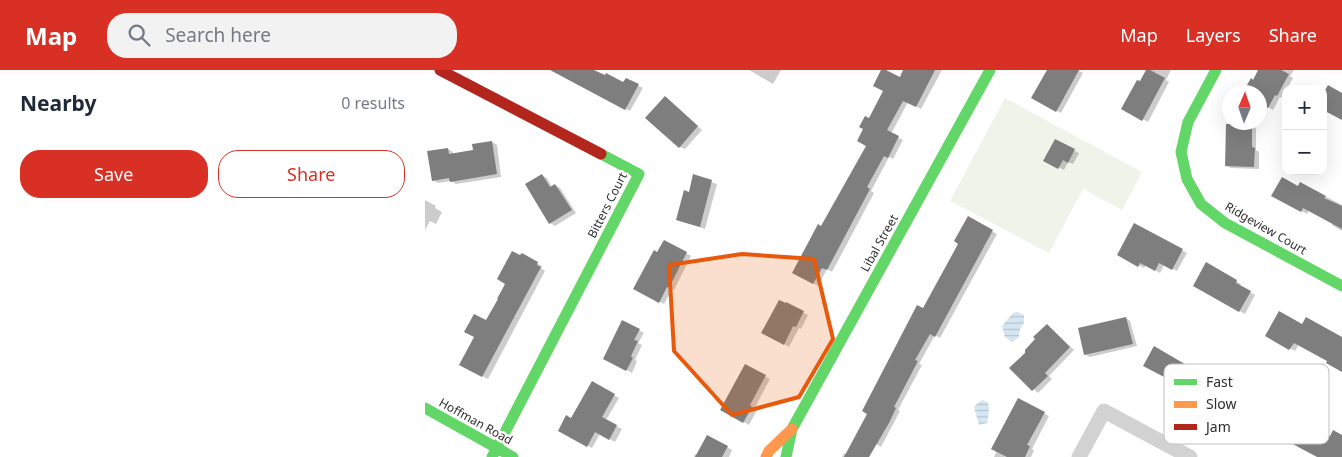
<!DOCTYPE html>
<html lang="en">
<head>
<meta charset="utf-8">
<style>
  body { margin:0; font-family:"Noto Sans",sans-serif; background:#f2f2f3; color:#1f2937 }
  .controls { position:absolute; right:15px; top:15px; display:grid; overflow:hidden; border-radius:10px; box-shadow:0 5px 20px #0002 }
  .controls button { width:45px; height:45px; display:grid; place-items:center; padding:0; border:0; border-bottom:1px solid #e0e1e3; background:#fff; color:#1f2937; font:25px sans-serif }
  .compass { position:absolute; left:797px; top:15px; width:45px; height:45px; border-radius:50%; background:#fff; box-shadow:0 5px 20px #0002; rotate:2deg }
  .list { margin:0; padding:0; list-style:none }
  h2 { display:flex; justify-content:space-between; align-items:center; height:65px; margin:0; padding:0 20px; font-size:21px }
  h2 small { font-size:16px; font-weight:400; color:#747a83 }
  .actions { display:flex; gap:10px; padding:15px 20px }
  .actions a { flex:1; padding:11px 0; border:1px solid #d93025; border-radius:20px; text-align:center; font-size:18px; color:#d93025 }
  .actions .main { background:#d93025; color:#fff }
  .icon { flex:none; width:28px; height:28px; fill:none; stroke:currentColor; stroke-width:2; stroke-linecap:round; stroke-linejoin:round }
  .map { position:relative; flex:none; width:917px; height:387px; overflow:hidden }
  header { display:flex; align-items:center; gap:30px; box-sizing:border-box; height:70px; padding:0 25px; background:#d93025; color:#fff }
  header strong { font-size:24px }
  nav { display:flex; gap:28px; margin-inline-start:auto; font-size:18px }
  .search { width:350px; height:45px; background:#f2f2f3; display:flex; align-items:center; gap:12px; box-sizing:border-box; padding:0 18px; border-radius:20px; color:#747a83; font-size:19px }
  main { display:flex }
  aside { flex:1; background:#fff }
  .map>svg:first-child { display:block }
</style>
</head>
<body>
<header>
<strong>Map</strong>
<div class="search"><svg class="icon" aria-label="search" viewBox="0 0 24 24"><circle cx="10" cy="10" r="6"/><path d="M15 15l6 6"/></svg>Search here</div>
<nav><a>Map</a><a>Layers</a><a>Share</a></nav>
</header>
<main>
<aside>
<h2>Nearby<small>0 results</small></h2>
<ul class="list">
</ul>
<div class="actions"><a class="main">Save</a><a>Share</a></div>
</aside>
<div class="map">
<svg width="917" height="387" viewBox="0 0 917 387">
  <defs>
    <pattern id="water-rules" width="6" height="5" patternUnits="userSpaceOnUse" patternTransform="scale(1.25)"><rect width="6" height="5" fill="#d6e5f2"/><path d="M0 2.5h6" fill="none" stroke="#b8c5d0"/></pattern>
  </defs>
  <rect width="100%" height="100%" fill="#fff"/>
  <!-- green -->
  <path fill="#eff4eb" d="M 580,28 L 717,102 L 697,140 L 658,119 L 624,183 L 525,131 Z"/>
  <!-- water -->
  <g fill="url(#water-rules)">
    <path d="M 592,242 L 599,245 L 599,253 L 595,259 L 594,267 L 587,272 L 580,267 L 577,256 L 588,243 Z"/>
    <path d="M 558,330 L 563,333 C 565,338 563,348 562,353 L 554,355 L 549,337 L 554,332 Z"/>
  </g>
  <!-- shadow -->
  <g fill="#0003">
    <path d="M 125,0 L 167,0 L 199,14 L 201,9 L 218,18 L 205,41 Z"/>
    <path d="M 324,0 L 356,0 L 348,14 Z"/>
    <path d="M 457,0 L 475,8 L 480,0 L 517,0 L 496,39 L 483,32 L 466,64 L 478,70 L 468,89 L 464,87 L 446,121 L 449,123 L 407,202 L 402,199 L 393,216 L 368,203 L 396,157 L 443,76 L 445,49 L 460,21 Z"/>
    <path d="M 623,0 L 653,0 L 658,3 L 636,43 L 608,28 Z"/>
    <path d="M 722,0 L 746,0 L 741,10 L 744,12 L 723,52 L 698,39 Z"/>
    <path d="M 835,0 L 869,0 L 865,6 L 868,8 L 862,19 L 861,19 L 857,28 L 855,27 L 848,40 L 834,32 L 834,22 L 820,22 L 826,10 L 829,11 Z"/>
    <path d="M 245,31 L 277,60 L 260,79 L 255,77 Z"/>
    <path d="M 827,56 L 831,58 L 831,80 L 834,82 L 834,99 L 806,98 L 802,96 Z"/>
    <path d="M 630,71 L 654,83 L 648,94 L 643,92 L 639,100 L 620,90 Z"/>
    <path d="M 67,72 L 72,75 L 76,107 L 31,114 L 26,111 L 13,113 L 8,110 L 23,79 L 28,82 L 28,85 L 49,82 Z"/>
    <path d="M 117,106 L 122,108 L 127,117 L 130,115 L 135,118 L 151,143 L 130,156 L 125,153 Z"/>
    <path d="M 269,106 L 292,114 L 280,159 L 252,150 L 264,123 Z"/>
    <path d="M 875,113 L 917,135 L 917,161 L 907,155 L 908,152 L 884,140 L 882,144 L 848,126 L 873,117 Z"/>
    <path d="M 0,130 L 11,136 L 10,138 L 17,142 L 11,154 L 5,151 L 0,160 Z"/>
    <path d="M 543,148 L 572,164 L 515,268 L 510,265 L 494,294 L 497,295 L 473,340 L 475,341 L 456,377 L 451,374 L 444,387 L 417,387 L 419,383 L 422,384 L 535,174 Z"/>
    <path d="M 709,155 L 762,183 L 752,201 L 739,195 L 735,203 L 721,195 L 719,198 L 693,185 Z"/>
    <path d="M 240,171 L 266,186 L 249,220 L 247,219 L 239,234 L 210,218 Z"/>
    <path d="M 97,185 L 117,196 L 116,198 L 120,201 L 63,309 L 35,294 L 62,252 Z"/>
    <path d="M 782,194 L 816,214 L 815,216 L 830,225 L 820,244 L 770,216 Z"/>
    <path d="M 362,234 L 383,245 L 376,259 L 374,258 L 364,277 L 338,262 Z"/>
    <path d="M 701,248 L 705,251 L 712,276 L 665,287 L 661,285 L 654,259 Z"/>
    <path d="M 198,252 L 219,263 L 213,273 L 217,275 L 210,290 L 212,291 L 207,303 L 180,288 Z"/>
    <path d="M 622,255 L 649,280 L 624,306 L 627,309 L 613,323 L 586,298 L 601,283 Z"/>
    <path d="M 877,256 L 903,291 L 874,274 L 870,281 L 842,266 Z"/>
    <path d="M 321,295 L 345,309 L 329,339 L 332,340 L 324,355 L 297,340 Z"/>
    <path d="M 168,313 L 194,328 L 181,350 L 197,359 L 190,372 L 175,364 L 167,378 L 134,360 L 147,350 Z"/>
    <path d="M 825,317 L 849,330 L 845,338 L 917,387 L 894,387 L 853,364 L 851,368 L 841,363 L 840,365 L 823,355 L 818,363 L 794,350 L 819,328 Z"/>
    <path d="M 593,330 L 624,346 L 607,379 L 609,380 L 606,387 L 569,387 Z"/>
    <path d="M 283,366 L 307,380 L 304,387 L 269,387 L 270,384 L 272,385 Z"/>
  </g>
  <!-- building -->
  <g fill="#7e7e7e">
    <path d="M 125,0 L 169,0 L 180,5 L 181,3 L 198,12 L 201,8 L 214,14 L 200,40 Z"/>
    <path d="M 456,0 L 461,0 L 475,7 L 478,0 L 510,0 L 491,37 L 478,31 L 462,60 L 474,66 L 463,88 L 459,86 L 442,117 L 445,119 L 402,200 L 397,198 L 388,214 L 367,203 L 393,154 L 396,156 L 441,76 L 432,71 L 438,59 L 434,57 L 440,46 L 444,48 L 458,21 L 448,16 Z"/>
    <path d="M 622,0 L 654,0 L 631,42 L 606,28 Z"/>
    <path d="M 721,0 L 725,0 L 740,8 L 717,51 L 696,39 L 712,10 L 715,11 Z"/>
    <path d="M 833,0 L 856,0 L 864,4 L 852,26 L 850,25 L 843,38 L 834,34 L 834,22 L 818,22 L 826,8 L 828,10 Z"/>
    <path d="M 903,15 L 917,23 L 917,50 L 898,40 L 898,24 Z"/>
    <path d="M 240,26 L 273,56 L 254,78 L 220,48 Z"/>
    <path d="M 801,54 L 827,54 L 827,77 L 830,78 L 829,97 L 800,96 Z"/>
    <path d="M 630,69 L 650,79 L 643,93 L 638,90 L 633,99 L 618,91 Z"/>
    <path d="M 67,71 L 72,104 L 25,112 L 24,108 L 7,111 L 2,81 L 23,78 L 24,84 L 48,80 L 47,74 Z"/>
    <path d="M 117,104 L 125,117 L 130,114 L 147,140 L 124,154 L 100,114 Z"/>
    <path d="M 268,104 L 287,110 L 275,157 L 251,150 L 259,120 L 264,122 Z"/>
    <path d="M 857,107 L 873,116 L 875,112 L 901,126 L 899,128 L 917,136 L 917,159 L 878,138 L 876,142 L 846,126 Z"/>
    <path d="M 543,146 L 568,160 L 510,267 L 505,264 L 490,290 L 493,291 L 469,337 L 471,338 L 464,353 L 444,387 L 419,387 L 442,344 L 437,341 L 492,235 L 498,238 L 533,174 L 529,171 Z"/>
    <path d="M 709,153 L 758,179 L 747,200 L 734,193 L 730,201 L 715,193 L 713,197 L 692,185 Z"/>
    <path d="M 239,170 L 262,182 L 244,218 L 242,217 L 234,233 L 208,219 L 229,180 L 232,182 Z"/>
    <path d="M 87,181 L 95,185 L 97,183 L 113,192 L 112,195 L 116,197 L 57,307 L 34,295 L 49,267 L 39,262 L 49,244 L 61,250 L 73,229 L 72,229 L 80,214 L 72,209 Z"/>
    <path d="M 781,192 L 812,210 L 811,213 L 826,221 L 814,242 L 768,216 Z"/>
    <path d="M 354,230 L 361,233 L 361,232 L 379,241 L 371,257 L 368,256 L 359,275 L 336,263 Z"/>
    <path d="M 854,241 L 877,254 L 881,247 L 917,267 L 917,302 L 901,293 L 902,291 L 869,273 L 864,280 L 840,266 Z"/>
    <path d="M 701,247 L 708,274 L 659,285 L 653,258 Z"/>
    <path d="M 197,250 L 215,259 L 209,270 L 213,271 L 206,286 L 208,288 L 201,301 L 178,289 Z"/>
    <path d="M 622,254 L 645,277 L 620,303 L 623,306 L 607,321 L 584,298 L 600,283 L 600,280 L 610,269 L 608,267 Z"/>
    <path d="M 729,276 L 782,307 L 770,329 L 741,313 L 743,309 L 718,296 Z"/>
    <path d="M 320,294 L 341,305 L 325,335 L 327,337 L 318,353 L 295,340 Z"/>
    <path d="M 167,311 L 190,324 L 177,347 L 192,355 L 184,370 L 170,362 L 162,377 L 133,361 L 141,345 L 146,348 Z"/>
    <path d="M 825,315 L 845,326 L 841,334 L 905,366 L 908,360 L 917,365 L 917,387 L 892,387 L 847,363 L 845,366 L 836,361 L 835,363 L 817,353 L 813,362 L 792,350 L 808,321 L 819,327 Z"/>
    <path d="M 593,328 L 620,342 L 602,375 L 605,376 L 600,387 L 582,387 L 566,379 Z"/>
    <path d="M 282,365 L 303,376 L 297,387 L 270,387 Z"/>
  </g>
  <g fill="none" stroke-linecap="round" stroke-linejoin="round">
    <!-- street -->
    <path stroke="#d2d2d2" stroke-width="15" d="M 654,387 L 679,341 L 765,387"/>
    <!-- fast -->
    <g stroke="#63d668" stroke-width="11">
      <path d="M 791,0 L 763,52 L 756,82 L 762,109 L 776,134 L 800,153 L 917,216"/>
      <path d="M 0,338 L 88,387"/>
      <path d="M 67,387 L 214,104 L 176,84"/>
      <path d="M 361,387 L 367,359 L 565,0"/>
    </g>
    <!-- slow -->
    <path stroke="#ff974d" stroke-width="11" d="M 341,387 L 344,381 L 367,359"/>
    <!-- jam -->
    <path stroke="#b3261e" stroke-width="11" d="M 15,0 L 176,84"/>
  </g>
  <!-- marked area -->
  <path fill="#e8590c" fill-opacity="0.2" stroke="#e8590c" stroke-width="4" stroke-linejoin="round" d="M 317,184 L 389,189 L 408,269 L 374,327 L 307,345 L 249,281 L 244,195 Z"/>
  <g text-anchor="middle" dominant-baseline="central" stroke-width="5" stroke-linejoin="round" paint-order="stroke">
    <!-- street labels -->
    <g font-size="12" fill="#2d2d2d" stroke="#fff">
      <text transform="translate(182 135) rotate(-63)">Bitters Court</text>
      <text transform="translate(841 158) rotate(30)">Ridgeview Court</text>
      <text transform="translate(454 173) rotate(-61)">Libal Street</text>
      <text transform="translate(51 351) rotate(29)">Hoffman Road</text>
    </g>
  </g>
  <!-- legend -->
  <rect x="739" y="294" width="165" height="80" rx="8" fill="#fff" stroke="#c0c0c0" stroke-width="1"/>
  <rect x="749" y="309" width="23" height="6" fill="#63d668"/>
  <rect x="749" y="331" width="23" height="7" fill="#ff974d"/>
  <rect x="749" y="354" width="23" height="6" fill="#b3261e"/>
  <g font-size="14" fill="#2d2d2d">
    <text x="781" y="317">Fast</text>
    <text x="781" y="339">Slow</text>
    <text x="781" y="362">Jam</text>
  </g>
</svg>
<div class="controls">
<button>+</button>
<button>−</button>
</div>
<svg class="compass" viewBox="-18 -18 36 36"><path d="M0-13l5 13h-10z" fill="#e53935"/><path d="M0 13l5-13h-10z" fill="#747a83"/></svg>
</div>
</main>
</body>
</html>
